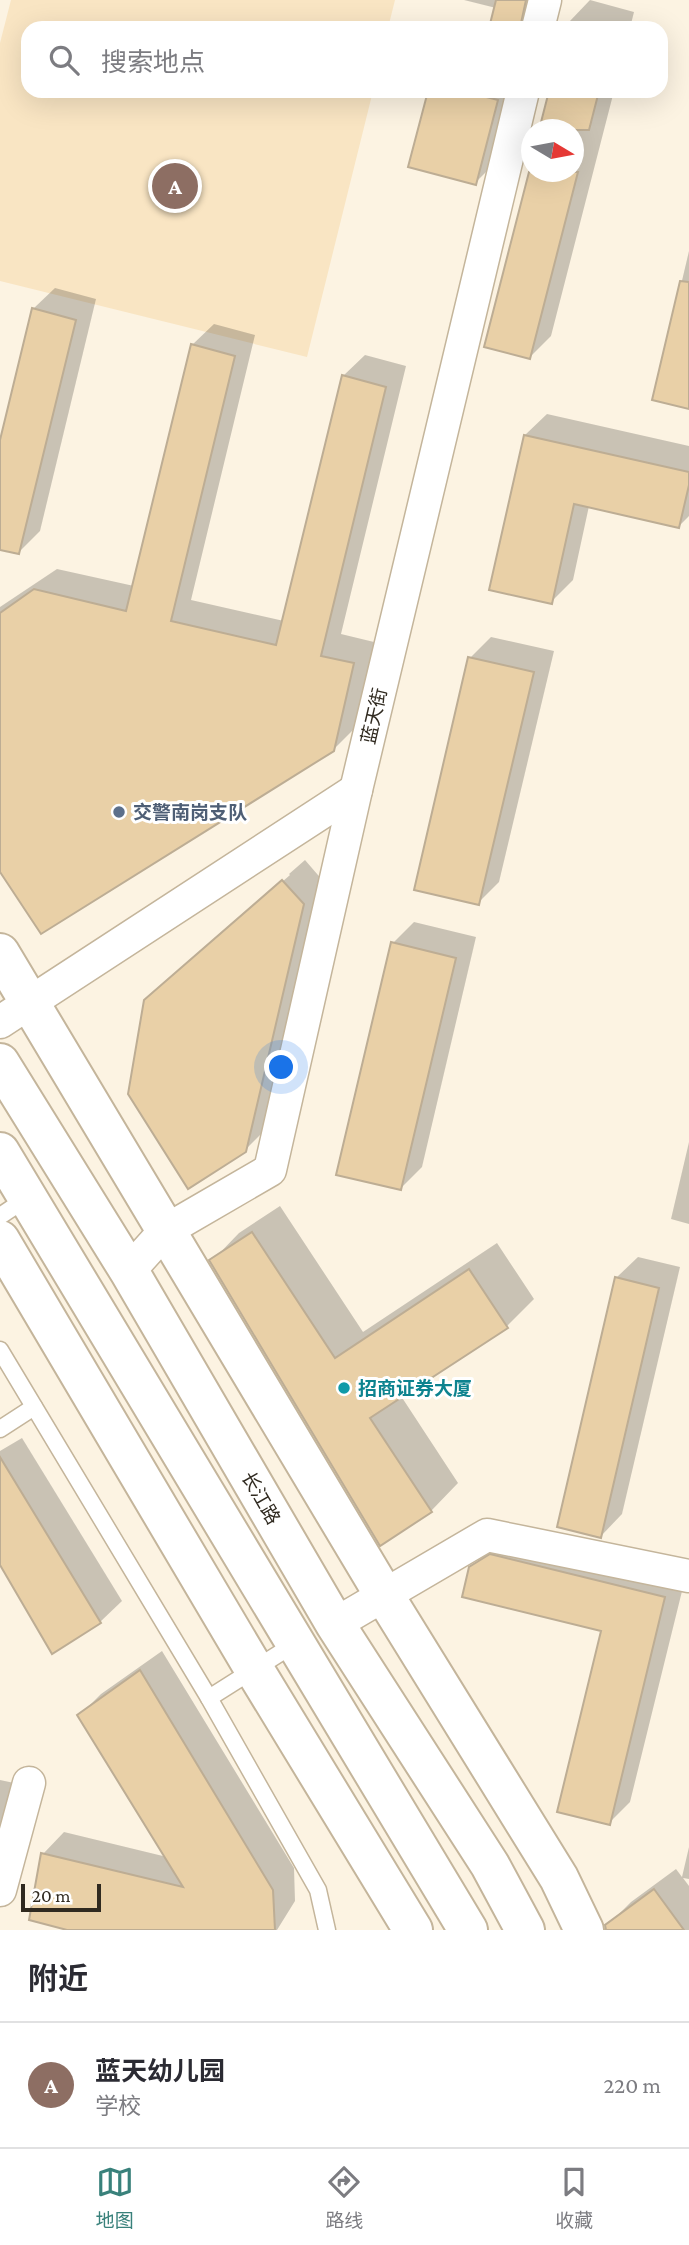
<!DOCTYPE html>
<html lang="zh">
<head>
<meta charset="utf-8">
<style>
  body { margin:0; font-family:"Crimson Pro","Noto Sans SC",serif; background:#f2f2f3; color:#2b2b33 }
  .compass { position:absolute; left:521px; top:119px; width:63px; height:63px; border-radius:50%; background:#fff; box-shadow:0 7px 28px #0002; rotate:100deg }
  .scale { position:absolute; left:21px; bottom:18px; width:80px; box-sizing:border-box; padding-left:7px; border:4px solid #302a20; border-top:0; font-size:19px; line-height:24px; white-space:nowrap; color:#302a20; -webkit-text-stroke:5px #fff; paint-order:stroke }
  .you { position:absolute; left:282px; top:1068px; width:24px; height:24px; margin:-18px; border:5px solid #fff; border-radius:50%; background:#1a73e8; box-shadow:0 0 0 10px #1a73e833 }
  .badge { display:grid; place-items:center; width:46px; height:46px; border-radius:50%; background:#39817b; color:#fff; font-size:23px; font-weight:700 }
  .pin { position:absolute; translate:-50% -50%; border:4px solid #fff; box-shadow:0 2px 7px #0006 }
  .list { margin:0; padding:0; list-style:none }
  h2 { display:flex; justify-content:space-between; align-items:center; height:91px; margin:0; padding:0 28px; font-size:30px }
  h2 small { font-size:23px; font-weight:400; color:#7c7c81 }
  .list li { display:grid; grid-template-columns:46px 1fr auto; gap:21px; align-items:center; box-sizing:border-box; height:126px; padding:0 28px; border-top:2px solid #e1e1e2 }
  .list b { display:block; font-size:26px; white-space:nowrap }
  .list p { margin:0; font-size:23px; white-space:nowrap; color:#7c7c81 }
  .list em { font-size:23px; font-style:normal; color:#7c7c81 }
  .icon { flex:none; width:38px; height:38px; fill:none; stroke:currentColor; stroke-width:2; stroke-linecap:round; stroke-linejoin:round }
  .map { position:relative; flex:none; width:689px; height:1930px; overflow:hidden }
  .search { position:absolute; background:#fff; box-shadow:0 7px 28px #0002; left:21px; right:21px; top:21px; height:77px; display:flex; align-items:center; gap:18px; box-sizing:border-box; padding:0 24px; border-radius:21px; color:#7c7c81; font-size:26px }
  .sheet { height:217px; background:#fff }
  nav { display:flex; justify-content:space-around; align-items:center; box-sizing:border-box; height:98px; border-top:2px solid #e1e1e2; background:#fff; font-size:19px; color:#7c7c81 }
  nav a { display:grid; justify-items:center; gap:4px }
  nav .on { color:#39817b }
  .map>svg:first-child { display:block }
</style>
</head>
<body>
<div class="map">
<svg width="689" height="1930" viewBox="0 0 689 1930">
  <rect width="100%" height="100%" fill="#fcf3e2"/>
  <!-- built -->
  <path fill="#f9e5c3" d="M 11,0 L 395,0 L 388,28 L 28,28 L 28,91 L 373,91 L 307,357 L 0,281 L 0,43 Z"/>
  <!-- shadow -->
  <g fill="#0003">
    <path d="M 464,0 L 541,0 L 534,28 L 491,28 L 496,8 Z"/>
    <path d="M 590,0 L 634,12 L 630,28 L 567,28 L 569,22 Z"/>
    <path d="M 430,91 L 514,91 L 495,163 L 475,183 Z"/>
    <path d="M 551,91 L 614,91 L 551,336 L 530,357 L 486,346 L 532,168 L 532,172 L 574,172 L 574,130 Z"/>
    <path d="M 689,251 L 689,407 L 654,399 Z"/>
    <path d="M 55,288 L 96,299 L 40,531 L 19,552 L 0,549 L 0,447 L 33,309 Z"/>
    <path d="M 214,324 L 255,335 L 191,600 L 284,621 L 343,376 L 365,355 L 406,366 L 341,634 L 374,642 L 355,728 L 333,750 L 0,869 L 0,607 L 57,569 L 134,586 L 192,345 Z"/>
    <path d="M 547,414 L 689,446 L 689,516 L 679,526 L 589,506 L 573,580 L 551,602 L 525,435 Z"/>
    <path d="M 491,637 L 554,651 L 499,882 L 478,903 L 470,658 Z"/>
    <path d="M 305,860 L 324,882 L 267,1128 L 245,1150 L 164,985 L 290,875 L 289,874 Z"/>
    <path d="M 414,922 L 476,937 L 422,1167 L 401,1188 L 393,943 Z"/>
    <path d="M 689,1142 L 689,1224 L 671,1219 Z"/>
    <path d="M 280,1206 L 363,1332 L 497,1243 L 534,1299 L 507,1326 L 401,1396 L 458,1483 L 431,1511 L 212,1261 L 239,1233 Z"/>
    <path d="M 638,1257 L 680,1267 L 622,1514 L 601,1536 L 616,1278 Z"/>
    <path d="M 22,1438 L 122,1601 L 100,1622 L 52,1652 L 0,1561 L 0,1451 Z"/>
    <path d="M 493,1546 L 686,1575 L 630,1802 L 609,1823 L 603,1630 L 471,1568 Z"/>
    <path d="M 162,1651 L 294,1868 L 295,1901 L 277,1930 L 74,1930 L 43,1854 L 64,1832 L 167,1857 L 80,1715 L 101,1694 Z"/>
    <path d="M 0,1780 L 19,1784 L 0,1857 Z"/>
    <path d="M 689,1847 L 689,1879 L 683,1878 L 689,1886 L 689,1930 L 615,1930 L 610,1923 L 631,1902 L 676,1869 L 682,1877 Z"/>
  </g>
  <!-- building -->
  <g fill="#e9d0a7" stroke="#bdad94" stroke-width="2">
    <path d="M 496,0 L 526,0 L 520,28 L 489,28 Z"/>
    <path d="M 428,91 L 463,91 L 498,100 L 476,185 L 408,167 Z"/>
    <path d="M 549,91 L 599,91 L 589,130 L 539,130 Z"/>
    <path d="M 529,172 L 578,172 L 530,359 L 484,347 Z"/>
    <path d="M 680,281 L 689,282 L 689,409 L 652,400 Z"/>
    <path d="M 32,308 L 76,320 L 19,554 L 0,550 L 0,440 Z"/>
    <path d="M 191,344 L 235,356 L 171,621 L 276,645 L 342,375 L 386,387 L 321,656 L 354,663 L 334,751 L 41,934 L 0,872 L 0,613 L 34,589 L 126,611 Z"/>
    <path d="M 524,435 L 689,472 L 689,485 L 679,528 L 574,504 L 552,604 L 489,590 Z"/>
    <path d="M 468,657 L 534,672 L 479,905 L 414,890 Z"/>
    <path d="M 282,880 L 304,904 L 246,1152 L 188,1189 L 128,1094 L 144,1000 Z"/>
    <path d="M 391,942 L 456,958 L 401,1190 L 336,1175 Z"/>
    <path d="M 252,1232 L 335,1358 L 469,1269 L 508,1328 L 370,1418 L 432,1512 L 380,1546 L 209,1260 Z"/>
    <path d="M 615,1277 L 659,1288 L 601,1538 L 557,1527 Z"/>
    <path d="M 0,1457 L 101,1623 L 52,1654 L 0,1565 Z"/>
    <path d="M 490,1554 L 665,1597 L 610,1825 L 557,1812 L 601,1631 L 462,1597 L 469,1567 Z"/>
    <path d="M 140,1670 L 273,1890 L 275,1930 L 67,1930 L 29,1920 L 41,1853 L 183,1887 L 77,1715 Z"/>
    <path d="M 654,1889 L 684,1930 L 606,1930 L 605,1925 Z"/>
  </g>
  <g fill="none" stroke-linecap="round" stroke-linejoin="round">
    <defs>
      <g id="lane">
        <path d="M 0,1216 L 27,1198"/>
        <path d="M 0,1350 L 209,1698 L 318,1890 L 327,1930"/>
        <path d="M 0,1429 L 34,1407"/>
        <path d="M 209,1698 L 296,1643"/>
      </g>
      <g id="street">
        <path d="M 538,28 L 545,0"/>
        <path d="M 0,1022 L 356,790"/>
        <path d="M 129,1271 L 165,1231 L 270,1170 L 356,790 L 523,91"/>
        <path d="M 335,1624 L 487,1535 L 689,1576"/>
        <path d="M 0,1890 L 29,1783"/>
      </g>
      <g id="primary">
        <path d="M 0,953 L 384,1595 L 559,1878 L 584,1930"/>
        <path d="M 0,1063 L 129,1271 L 335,1624 L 490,1865 L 525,1930"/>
        <path d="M 0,1152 L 468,1930"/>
        <path d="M 0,1240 L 254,1669 L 413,1930"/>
      </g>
    </defs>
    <!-- lane casing -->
    <use href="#lane" stroke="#c4b59b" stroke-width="19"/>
    <!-- street casing -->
    <use href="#street" stroke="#c4b59b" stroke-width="35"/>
    <!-- primary casing -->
    <use href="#primary" stroke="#c4b59b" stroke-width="42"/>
    <!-- lane -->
    <use href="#lane" stroke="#fff" stroke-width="16"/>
    <!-- street -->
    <use href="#street" stroke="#fff" stroke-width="32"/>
    <!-- primary -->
    <use href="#primary" stroke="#fff" stroke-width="38"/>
  </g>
  <!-- markers -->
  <circle fill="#5c6f8a" stroke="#fff" stroke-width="2.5" cx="119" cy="812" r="7"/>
  <circle fill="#0f9aa8" stroke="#fff" stroke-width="2.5" cx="344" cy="1388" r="7"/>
  <g text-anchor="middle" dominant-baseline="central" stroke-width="6" stroke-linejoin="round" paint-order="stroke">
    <!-- street labels -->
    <g font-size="19" fill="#302a20" stroke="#fff">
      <text transform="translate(374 716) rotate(-77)">蓝天街</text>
      <text transform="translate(261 1498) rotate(60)">长江路</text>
    </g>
    <!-- service labels -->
    <g font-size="19" font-weight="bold" fill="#4e5e75" stroke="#fff" text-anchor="start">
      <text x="133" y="812">交警南岗支队</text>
    </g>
    <!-- culture labels -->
    <g font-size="19" font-weight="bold" fill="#0d838f" stroke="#fff" text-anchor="start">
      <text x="358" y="1388">招商证券大厦</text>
    </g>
  </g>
</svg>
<svg class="compass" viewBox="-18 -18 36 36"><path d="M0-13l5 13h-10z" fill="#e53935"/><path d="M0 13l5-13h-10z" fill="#7c7c81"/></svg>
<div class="scale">20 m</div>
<div class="you"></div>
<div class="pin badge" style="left:175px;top:186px;background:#8d6e63">A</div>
<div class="search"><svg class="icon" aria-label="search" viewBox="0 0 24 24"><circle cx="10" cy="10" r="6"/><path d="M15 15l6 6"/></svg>搜索地点</div>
</div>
<section class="sheet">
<h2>附近<small></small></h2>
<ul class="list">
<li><span class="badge" style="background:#8d6e63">A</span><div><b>蓝天幼儿园</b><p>学校</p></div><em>220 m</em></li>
</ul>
</section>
<nav>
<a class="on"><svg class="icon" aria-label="map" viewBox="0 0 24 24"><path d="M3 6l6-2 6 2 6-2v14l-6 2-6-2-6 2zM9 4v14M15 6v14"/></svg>地图</a>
<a><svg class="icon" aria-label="directions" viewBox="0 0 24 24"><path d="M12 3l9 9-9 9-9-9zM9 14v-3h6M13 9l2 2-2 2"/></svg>路线</a>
<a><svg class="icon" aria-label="saved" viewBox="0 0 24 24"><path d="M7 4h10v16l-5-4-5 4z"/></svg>收藏</a>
</nav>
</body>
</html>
